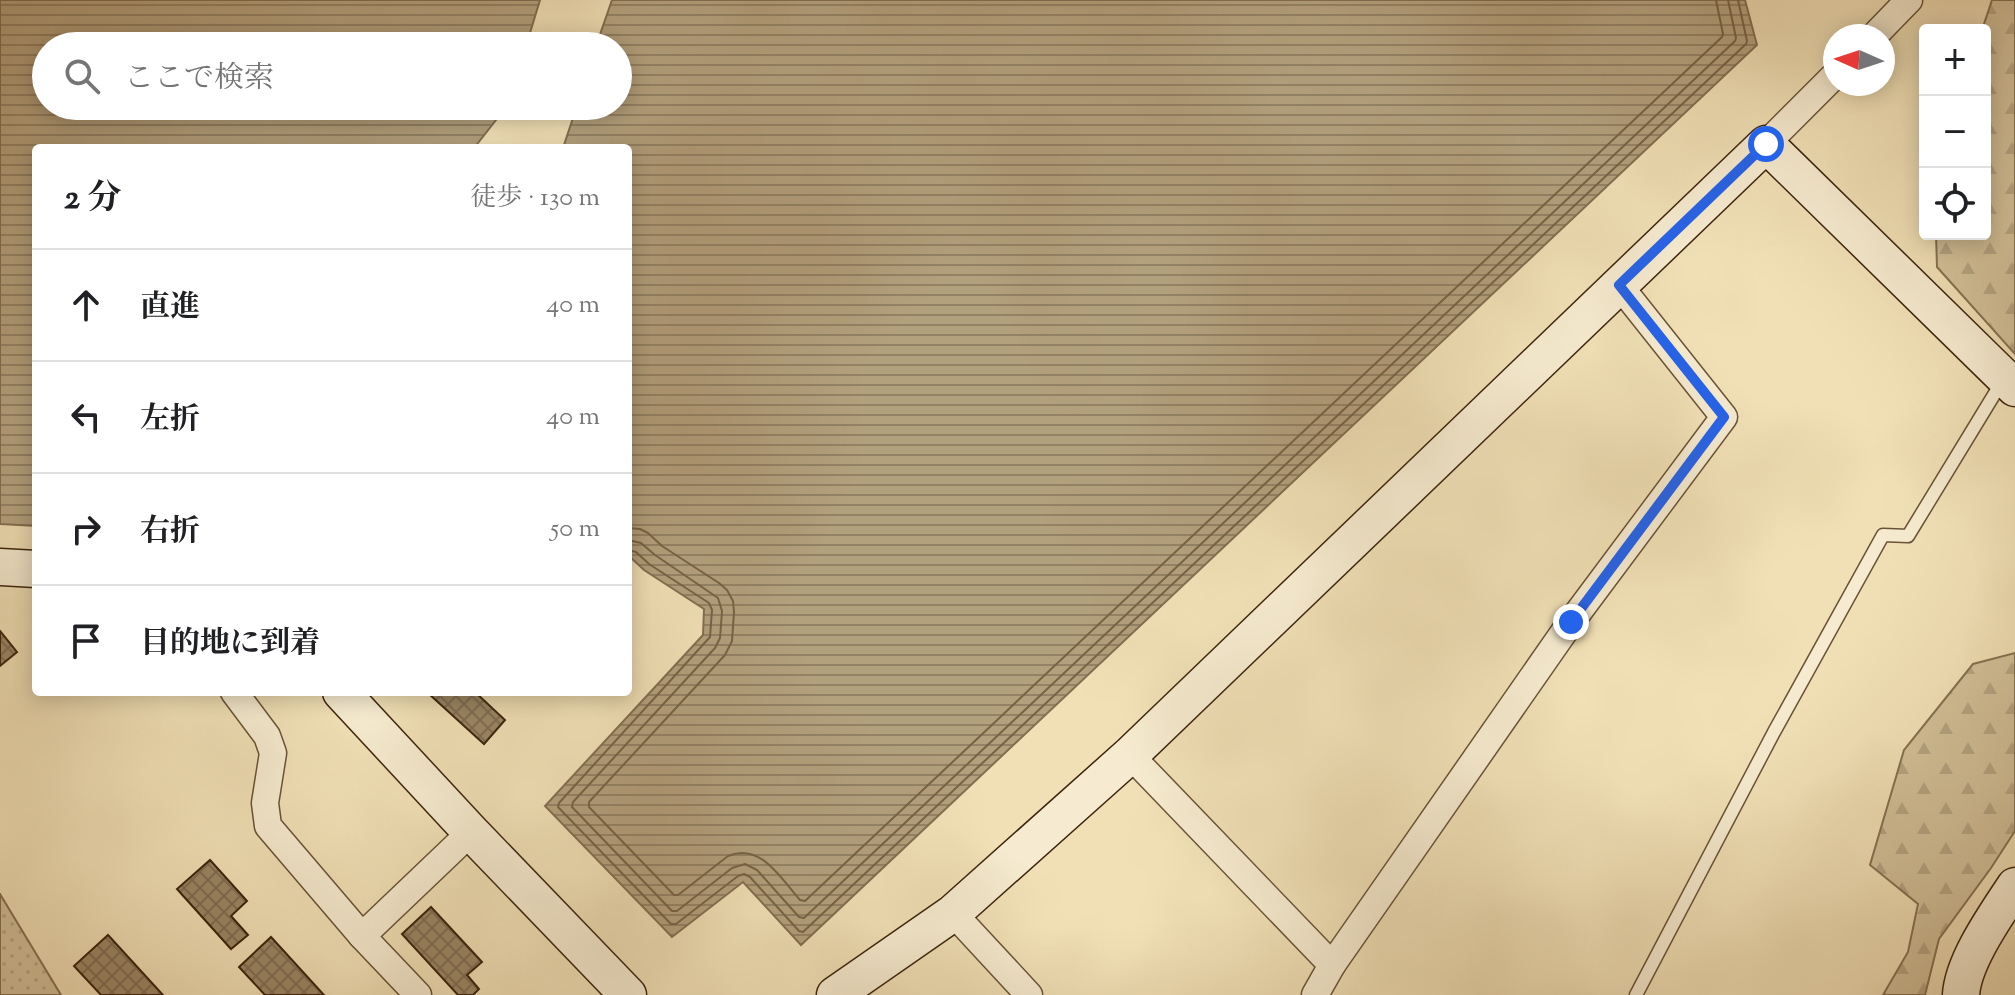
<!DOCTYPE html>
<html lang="ja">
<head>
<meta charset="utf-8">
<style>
  body { margin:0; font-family:"Sorts Mill Goudy","Noto Serif JP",serif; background:#f6f6f6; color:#202124 }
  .controls { position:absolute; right:24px; top:24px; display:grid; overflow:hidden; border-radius:8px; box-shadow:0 4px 20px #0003 }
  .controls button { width:72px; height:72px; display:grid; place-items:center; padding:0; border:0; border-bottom:2px solid #e0e0e0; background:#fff; color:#202124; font:40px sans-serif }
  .compass { position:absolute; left:1823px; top:24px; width:72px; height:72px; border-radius:50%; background:#fff; box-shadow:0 4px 20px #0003; rotate:273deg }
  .stop { position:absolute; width:24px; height:24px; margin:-18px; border:6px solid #2563eb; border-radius:50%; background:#fff }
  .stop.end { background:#2563eb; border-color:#fff; box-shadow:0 2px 8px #0008 }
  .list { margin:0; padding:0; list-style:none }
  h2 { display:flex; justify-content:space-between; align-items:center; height:104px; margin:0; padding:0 32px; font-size:34px }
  h2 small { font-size:26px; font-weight:400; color:#757577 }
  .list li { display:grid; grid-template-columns:52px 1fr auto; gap:24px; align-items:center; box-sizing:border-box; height:112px; padding:0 32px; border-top:2px solid #e0e0e0 }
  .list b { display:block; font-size:30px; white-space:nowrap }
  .list em { font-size:26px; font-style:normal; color:#757577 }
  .icon { flex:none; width:44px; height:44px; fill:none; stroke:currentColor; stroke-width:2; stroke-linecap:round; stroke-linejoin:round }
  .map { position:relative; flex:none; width:2015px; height:995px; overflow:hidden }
  .search { position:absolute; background:#fff; box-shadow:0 4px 20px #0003; left:32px; top:32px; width:600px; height:88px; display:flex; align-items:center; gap:20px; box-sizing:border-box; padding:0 28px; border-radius:44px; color:#757577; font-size:30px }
  .panel { position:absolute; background:#fff; box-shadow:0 4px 20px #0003; left:32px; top:144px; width:600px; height:552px; border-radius:8px }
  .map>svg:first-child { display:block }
</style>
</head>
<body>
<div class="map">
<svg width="2015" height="995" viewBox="0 0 2015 995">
  <defs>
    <pattern id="forest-firs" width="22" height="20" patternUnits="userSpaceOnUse" patternTransform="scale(2)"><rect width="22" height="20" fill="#d2c099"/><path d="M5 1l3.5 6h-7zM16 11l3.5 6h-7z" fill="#b5a583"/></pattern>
    <pattern id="park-dots" width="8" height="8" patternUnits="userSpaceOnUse" patternTransform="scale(2)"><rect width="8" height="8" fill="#d2c099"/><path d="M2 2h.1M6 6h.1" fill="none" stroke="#b5a583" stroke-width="1.8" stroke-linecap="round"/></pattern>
    <pattern id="water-rules" width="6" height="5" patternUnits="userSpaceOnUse" patternTransform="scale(2)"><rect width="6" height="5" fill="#b3a07d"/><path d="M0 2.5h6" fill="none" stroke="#938265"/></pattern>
    <pattern id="building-cross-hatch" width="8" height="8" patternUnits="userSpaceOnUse" patternTransform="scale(2)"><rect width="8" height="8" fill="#9a8665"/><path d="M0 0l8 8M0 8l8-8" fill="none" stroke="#7f6d52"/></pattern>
  </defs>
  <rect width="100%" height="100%" fill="#f1e0b6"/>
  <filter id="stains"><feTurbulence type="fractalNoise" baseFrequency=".0025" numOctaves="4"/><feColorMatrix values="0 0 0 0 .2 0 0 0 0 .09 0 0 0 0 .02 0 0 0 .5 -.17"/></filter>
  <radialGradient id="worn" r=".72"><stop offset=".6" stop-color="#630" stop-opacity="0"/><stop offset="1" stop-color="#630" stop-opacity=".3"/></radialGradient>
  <!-- forest -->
  <g fill="url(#forest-firs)" stroke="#877253" stroke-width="2">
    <path d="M 1992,0 L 2015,0 L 2015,354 L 1937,267 L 1936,234 L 1985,234 L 1985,30 L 1982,30 Z"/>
    <path d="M 2015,653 L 2015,831 L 1991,868 L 1939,939 L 1925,995 L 1883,995 L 1908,952 L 1918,904 L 1870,865 L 1904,750 L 1973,664 Z"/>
  </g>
  <!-- park -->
  <path fill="url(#park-dots)" stroke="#877253" stroke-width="2" d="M 0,893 L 0,894 L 61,995 L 0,995 Z"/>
  <!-- water -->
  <g fill="url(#water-rules)" stroke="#836e50" stroke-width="2">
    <path d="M 0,0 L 540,0 L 526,46 L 46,46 L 46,106 L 507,106 L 474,148 L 36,148 L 36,526 L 0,524 Z"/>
    <path d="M 612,0 L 1745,0 L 1757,45 L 801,945 L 743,882 L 672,937 L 545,806 L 703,635 L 704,609 L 644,570 L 628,555 L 628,148 L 563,148 L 577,106 L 618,106 L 618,46 L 596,46 Z"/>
  </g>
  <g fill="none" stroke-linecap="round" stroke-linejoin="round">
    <!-- shore -->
    <g stroke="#786245" stroke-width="2">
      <path d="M 628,528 L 640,529 L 648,533 L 662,546 L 719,583 L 727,590 L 733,601 L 734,612 L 732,641 L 725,655 L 589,802 L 589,807 L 674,895 L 678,895 L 728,856 C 761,842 781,879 800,900 L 805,901 L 1722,37 L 1723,34 L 1716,0"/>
      <path d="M 628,540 L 641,543 L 655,555 L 718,598 L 722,611 L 720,638 L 715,648 L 573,802 L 572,807 L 672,911 L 677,911 L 732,868 L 745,864 L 757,870 L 799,917 L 804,918 L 1735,41 L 1736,38 L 1728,0"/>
      <path d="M 628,550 L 636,552 L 649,564 L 709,603 L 712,610 L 710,637 L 559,803 L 558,807 L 671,924 L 676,924 L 738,876 L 744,874 L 750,877 L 799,931 L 803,932 L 1746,44 L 1747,41 L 1738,0"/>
    </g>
  </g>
  <!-- building -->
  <g fill="url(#building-cross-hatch)" stroke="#3c240d" stroke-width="2">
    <path d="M 0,631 L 17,652 L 0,666 Z"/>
    <path d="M 431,692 L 475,692 L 505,720 L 484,744 L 429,694 Z"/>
    <path d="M 210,860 L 247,901 L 231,916 L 248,935 L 231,949 L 177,889 Z"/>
    <path d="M 431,907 L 482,962 L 467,975 L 479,989 L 473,995 L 458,995 L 402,934 Z"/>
    <path d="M 108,935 L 163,995 L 101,995 L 74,966 Z"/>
    <path d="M 271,937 L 324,995 L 265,995 L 239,967 Z"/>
  </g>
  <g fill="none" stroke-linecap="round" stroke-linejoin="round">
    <defs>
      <path id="lane" d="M 1636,995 L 1774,732 L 1883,535 L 1908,536 L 2003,380"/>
      <g id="street">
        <path d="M 1874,36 L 1909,0"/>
        <path d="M 1766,144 L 1835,75"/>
        <path d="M 234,692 L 267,736 L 273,753 L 265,803 L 268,826 L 362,936 L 418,995"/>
        <path d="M 1130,755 L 1332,965"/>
        <path d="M 953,913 L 1029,995"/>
        <path d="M 362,936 L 471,832"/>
        <path d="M 1315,995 L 1332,965 L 1571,622 L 1724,417 L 1619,285"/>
      </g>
      <g id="secondary">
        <path d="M 0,567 L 36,569"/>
        <path d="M 341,692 L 471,832 L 628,995"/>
        <path d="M 835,995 L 953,913 L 1130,755 L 1766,144 L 2015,388"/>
        <path d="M 1961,995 C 1963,961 1996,915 2015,886"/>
      </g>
    </defs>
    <!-- lane casing -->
    <use href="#lane" stroke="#695337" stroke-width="15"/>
    <!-- street casing -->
    <use href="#street" stroke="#695337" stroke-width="29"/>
    <!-- secondary casing -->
    <use href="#secondary" stroke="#3c240d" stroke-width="39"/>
    <!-- lane -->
    <use href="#lane" stroke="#f6ebd0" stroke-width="12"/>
    <!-- street -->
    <use href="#street" stroke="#f6ebd0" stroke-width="26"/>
    <!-- secondary -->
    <use href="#secondary" stroke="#f6ebd0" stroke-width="36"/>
  </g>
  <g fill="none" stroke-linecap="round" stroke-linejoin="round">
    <!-- route -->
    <path stroke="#2563eb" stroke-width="10" d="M 1571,622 L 1724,417 L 1619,285 L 1766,144"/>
  </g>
  <rect width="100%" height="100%" filter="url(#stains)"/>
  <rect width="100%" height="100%" fill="url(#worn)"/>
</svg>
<div class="controls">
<button>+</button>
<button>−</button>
<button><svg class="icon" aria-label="locate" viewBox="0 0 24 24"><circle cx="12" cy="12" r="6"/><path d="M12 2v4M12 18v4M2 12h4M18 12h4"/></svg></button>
</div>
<svg class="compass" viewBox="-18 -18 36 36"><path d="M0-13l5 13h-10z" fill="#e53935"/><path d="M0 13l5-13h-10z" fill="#757577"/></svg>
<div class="stop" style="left:1766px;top:144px"></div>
<div class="stop end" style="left:1571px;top:622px"></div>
<div class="search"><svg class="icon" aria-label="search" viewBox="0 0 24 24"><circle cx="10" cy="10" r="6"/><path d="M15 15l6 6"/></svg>ここで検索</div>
<section class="panel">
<h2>2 分<small>徒歩 · 130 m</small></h2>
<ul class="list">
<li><svg class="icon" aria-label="ahead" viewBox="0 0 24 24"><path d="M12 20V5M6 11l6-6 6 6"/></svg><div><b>直進</b></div><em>40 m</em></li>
<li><svg class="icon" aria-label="left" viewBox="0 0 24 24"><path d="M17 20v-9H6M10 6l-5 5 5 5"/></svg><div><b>左折</b></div><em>40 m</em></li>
<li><svg class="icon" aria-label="right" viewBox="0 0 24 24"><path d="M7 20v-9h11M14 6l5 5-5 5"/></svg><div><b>右折</b></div><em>50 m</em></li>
<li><svg class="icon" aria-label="arrive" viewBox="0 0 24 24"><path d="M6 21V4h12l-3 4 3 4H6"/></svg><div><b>目的地に到着</b></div></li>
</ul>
</section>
</div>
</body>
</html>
